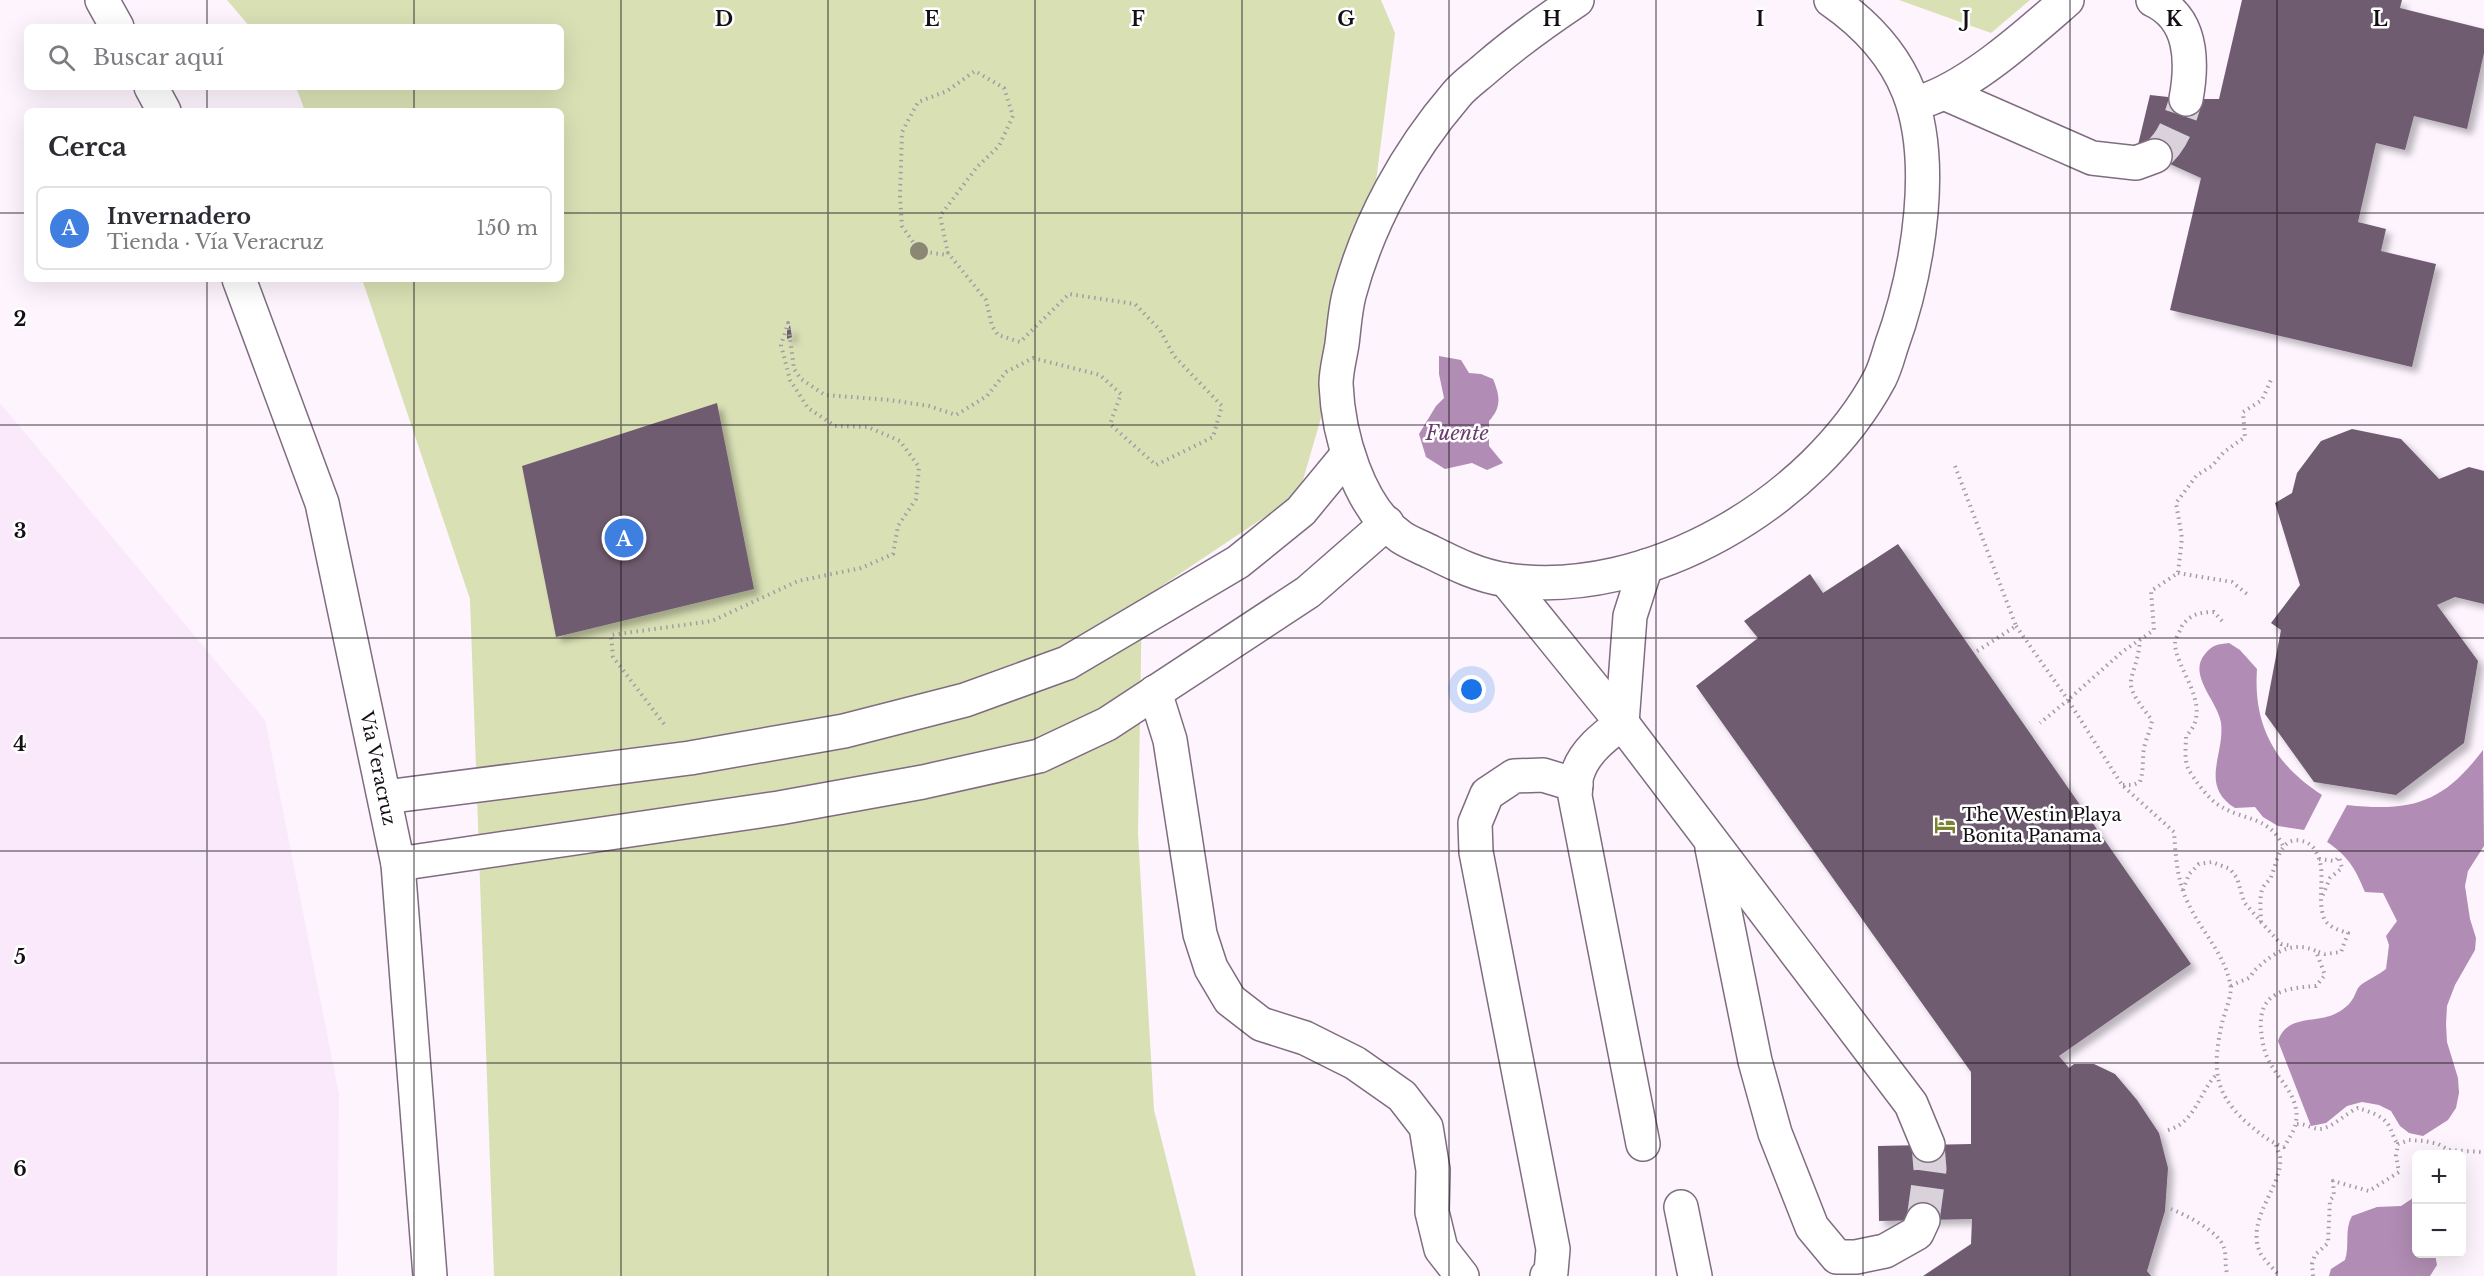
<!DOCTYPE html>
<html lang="es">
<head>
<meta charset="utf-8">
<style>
  body { margin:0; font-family:"Libre Baskerville",serif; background:#f2f2f3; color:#2b2b33 }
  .controls { position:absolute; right:18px; bottom:18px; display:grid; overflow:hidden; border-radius:9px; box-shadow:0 6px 24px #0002 }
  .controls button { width:54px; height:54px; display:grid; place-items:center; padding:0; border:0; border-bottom:2px solid #e1e1e2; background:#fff; color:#2b2b33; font:30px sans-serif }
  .you { position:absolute; left:1472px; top:690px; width:21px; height:21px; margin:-15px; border:4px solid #fff; border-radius:50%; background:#1a73e8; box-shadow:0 0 0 9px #1a73e833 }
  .badge { display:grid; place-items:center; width:39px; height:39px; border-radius:50%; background:#7a822e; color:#fff; font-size:20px; font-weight:700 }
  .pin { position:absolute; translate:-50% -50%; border:3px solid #fff; box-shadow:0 2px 6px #0006 }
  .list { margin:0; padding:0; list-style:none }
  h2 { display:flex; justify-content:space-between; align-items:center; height:78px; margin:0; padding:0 24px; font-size:26px }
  h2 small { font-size:20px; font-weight:400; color:#7c7c81 }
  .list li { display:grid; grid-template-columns:39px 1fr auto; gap:18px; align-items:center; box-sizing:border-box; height:84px; margin:0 12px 12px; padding:0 12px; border:2px solid #e1e1e2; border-radius:9px }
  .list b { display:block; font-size:22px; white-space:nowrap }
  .list p { margin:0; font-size:20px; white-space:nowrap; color:#7c7c81 }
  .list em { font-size:20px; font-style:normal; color:#7c7c81 }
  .icon { flex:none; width:33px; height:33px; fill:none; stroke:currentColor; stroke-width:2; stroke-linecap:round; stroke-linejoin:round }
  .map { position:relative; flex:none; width:2484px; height:1276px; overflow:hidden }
  .search { position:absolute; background:#fff; box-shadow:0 6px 24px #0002; left:24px; top:24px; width:540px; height:66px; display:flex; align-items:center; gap:15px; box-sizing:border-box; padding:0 21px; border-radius:9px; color:#7c7c81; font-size:22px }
  .panel { position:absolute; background:#fff; box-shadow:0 6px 24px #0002; left:24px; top:108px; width:540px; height:174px; border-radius:9px }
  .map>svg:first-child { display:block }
</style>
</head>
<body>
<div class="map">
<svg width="2484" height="1276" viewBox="0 0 2484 1276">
  <defs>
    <filter id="shadow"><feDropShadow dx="5.5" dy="5.5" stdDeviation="3" flood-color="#0004"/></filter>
  </defs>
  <rect width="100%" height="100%" fill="#fdf4fe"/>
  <!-- built -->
  <path fill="#fae9fb" d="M 0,403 L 265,720 L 339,1094 L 337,1276 L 0,1276 Z"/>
  <!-- green -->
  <g fill="#d9e0b4">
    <path d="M 227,0 L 1381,0 L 1395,33 L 1375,189 L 1338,359 L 1299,494 L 1142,599 L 1138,834 L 1154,1110 L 1196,1276 L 494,1276 L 470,599 L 362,279 L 561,279 L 561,111 L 305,111 L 296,87 L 561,87 L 561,27 L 250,27 Z"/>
    <path d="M 1899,0 L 2030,0 L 1991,33 Z"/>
  </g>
  <!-- water -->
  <g fill="#b18cb4">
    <path d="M 1439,356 L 1461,360 L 1469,373 L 1481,374 L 1493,379 C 1500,396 1502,407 1489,421 L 1489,446 L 1503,463 L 1487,470 L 1472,463 L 1445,469 L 1426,457 L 1419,434 L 1436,406 L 1444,398 L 1439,374 Z"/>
    <path d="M 2229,643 L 2240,650 L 2257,669 C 2253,725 2275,765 2322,795 L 2304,830 L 2278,826 L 2263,817 L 2255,807 L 2235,808 C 2199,785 2225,755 2221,723 C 2218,701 2187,675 2205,654 C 2212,645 2218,644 2229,643 Z"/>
    <path d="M 2483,750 L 2484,846 L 2468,871 L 2465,886 L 2470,919 L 2476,938 L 2475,950 L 2455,985 L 2447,1006 L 2446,1024 L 2447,1042 L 2458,1078 L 2459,1093 L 2456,1108 L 2448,1120 L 2423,1136 L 2409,1133 L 2400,1126 L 2391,1111 L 2379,1105 L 2362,1102 L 2347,1106 L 2326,1123 L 2311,1126 L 2278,1041 C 2286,1017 2310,1022 2330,1016 C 2338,1013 2348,1007 2352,1000 C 2356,995 2356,988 2362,984 C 2369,979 2378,975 2386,969 L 2389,945 L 2386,936 L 2397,921 L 2383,893 L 2365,892 C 2355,868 2348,856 2327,842 L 2347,805 C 2412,812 2443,803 2483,750 Z"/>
    <path d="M 2416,1196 L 2416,1254 L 2435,1254 L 2437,1265 L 2430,1276 L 2329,1276 L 2331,1269 L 2345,1260 C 2350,1245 2344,1230 2352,1216 L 2377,1207 L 2401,1206 Z"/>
  </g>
  <!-- building -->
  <g fill="#6f5c70" filter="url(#shadow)">
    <path d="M 2242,0 L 2402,0 L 2400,8 L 2484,29 L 2484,53 L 2467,129 L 2414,116 L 2405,150 L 2376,143 L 2358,222 L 2386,229 L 2381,251 L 2436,264 L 2412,367 L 2170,310 L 2201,178 L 2137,149 L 2150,95 L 2186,99 L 2219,99 Z"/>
    <path d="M 790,325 L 792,337 L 787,339 L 787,331 Z"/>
    <path d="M 717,403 L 754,589 L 556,637 L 522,466 Z"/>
    <path d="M 2352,429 L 2401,439 L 2439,479 L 2469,467 L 2484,471 L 2484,604 L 2455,597 L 2437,605 L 2478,661 L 2464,743 L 2396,795 L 2314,782 L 2265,714 L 2281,630 L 2271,623 L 2300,585 L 2275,503 L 2292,493 L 2297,473 L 2321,441 Z"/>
    <path d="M 1898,544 L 2191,964 L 2059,1056 L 2069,1068 L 2074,1064 L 2094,1064 L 2115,1074 L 2137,1100 L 2159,1133 L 2168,1168 L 2165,1211 L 2147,1271 L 2151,1276 L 1923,1276 L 1971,1244 L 1972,1219 L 1879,1221 L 1878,1146 L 1971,1144 L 1971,1072 L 1696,686 L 1758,638 L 1744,621 L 1810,574 L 1823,593 Z"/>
  </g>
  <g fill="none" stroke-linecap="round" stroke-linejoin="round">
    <!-- minor-tunnel -->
    <g stroke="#dad2db" stroke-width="33" stroke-dasharray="33 16" stroke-linecap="butt">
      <path d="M 2155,156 C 2174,141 2179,121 2186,99"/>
      <path d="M 1923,1220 L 1930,1169 L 1928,1145"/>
    </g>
    <defs>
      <g id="minor">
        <path d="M 102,0 L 117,27"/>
        <path d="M 1577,0 C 1544,22 1516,42 1486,68 C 1476,77 1464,85 1456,95 C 1407,152 1368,223 1349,295 C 1345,311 1344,328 1342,344 C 1340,357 1336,371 1336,384 C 1338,434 1358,507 1401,537 C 1410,543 1421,547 1431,552 C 1455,564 1479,576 1507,580 C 1649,600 1814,502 1880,378 C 1885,368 1888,357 1891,347 C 1907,303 1917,258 1921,212 C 1929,119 1910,55 1831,0"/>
        <path d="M 2153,0 C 2192,18 2193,61 2186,99"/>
        <path d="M 151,87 L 164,111"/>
        <path d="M 1944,93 L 2092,158 L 2136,163 L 2155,156"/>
        <path d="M 1929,99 C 1976,81 2029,33 2067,0"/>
        <path id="s1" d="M 239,279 L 322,503 L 398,864 L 430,1276"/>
        <path d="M 1506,580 L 1622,723 L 1911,1104 L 1928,1145"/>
        <path d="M 1155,692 L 1170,740 L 1200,934 L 1211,968 L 1230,1000 L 1261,1024 L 1305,1038 L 1355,1063 L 1402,1096 L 1426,1127 L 1433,1170 L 1432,1212 L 1441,1249 L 1462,1276"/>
        <path d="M 385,797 L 690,758 L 844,731 L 965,700 L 1067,663 L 1238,562 L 1301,511 L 1348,454"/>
        <path d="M 1712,848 L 1755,1061 L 1775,1133 L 1812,1227 L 1837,1257 L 1856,1257 L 1885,1251 L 1917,1233 L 1923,1220"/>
        <path d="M 398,864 L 779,808 L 923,782 L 1039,756 L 1107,724 L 1308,592 L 1387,523"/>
        <path d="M 1643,1144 L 1575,796 C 1576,789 1575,779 1578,772 C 1585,751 1605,736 1622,723 L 1630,616 L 1646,566"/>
        <path d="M 1681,1207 L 1695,1276"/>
        <path d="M 1547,1276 L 1551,1272 L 1553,1249 L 1476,852 L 1475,823 L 1487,794 L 1514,776 L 1543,775 L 1576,785"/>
      </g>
    </defs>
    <!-- minor casing -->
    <use href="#minor" stroke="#7f6c81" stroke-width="36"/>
    <!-- path -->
    <g stroke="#a49ca5" stroke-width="4" stroke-dasharray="1.5 4.5" stroke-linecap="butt">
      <path d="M 1955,466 L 2016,626 L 1974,653"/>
      <path d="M 2178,573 L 2232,582 L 2247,594"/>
      <path d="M 2222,621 L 2214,612 C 2201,612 2190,614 2182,626 C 2180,631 2175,638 2175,644 C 2176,670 2215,708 2186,736 C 2186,746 2184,758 2188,768 C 2193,778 2207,797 2217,804 C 2243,822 2269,814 2284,848"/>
      <path d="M 2016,626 L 2068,700 L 2040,723"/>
      <path d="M 664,724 L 613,657 L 611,635 L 712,621 L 798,581 L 861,568 L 893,554 L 898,526 L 916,499 L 919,467 L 900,441 L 868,427 L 835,426 L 808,408 L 790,380 L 781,345 L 788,323 L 794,369 L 801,379 L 825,395 L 890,400 L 929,406 L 956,415 L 987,396 L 1006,372 L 1033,358 L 1100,375 L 1121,394 L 1110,424 L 1156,465 L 1213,437 L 1222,406 L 1174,356 L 1160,330 L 1135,304 L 1069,294 L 1020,342 L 998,335 L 992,326 L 986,300 L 948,253 L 947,255 L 919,251 L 902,226 L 900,196 L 902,132 L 918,102 L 947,91 L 975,71 L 1004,88 L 1013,116 L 999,146 L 977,167 L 940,216 L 948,253"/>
      <path d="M 2123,785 L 2133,785 L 2140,782 C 2144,770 2142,760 2144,748 C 2146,738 2151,730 2152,720 C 2116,675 2136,686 2140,640"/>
      <path d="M 2319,859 L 2335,861 L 2339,857 L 2342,868 L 2330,878 L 2322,897"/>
      <path d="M 2183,890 L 2189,874 L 2199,864 L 2212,862 L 2230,869 L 2237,878 L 2244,902 L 2261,922 L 2281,944 L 2292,946"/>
      <path d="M 2261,922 C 2261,912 2259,900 2262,890 C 2264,884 2267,883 2270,879 C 2276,869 2278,835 2302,841 C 2308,842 2314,847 2316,852 C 2327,871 2317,894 2323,915 C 2325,926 2338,930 2348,933 L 2341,952 L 2325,954 L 2316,951"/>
      <path d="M 2231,986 C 2237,982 2243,981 2249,978 C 2250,977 2254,971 2255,970 C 2273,953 2292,940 2316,951 L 2325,975 L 2316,986 C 2285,988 2258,992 2261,1030 C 2262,1040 2264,1052 2269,1061 C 2279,1081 2300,1096 2296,1122 C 2295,1130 2288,1140 2284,1147 C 2269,1142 2258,1132 2246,1122 C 2212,1091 2213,1065 2222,1023 C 2225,1011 2233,994 2230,983 C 2224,954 2203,933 2190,907 C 2177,883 2176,859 2174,832 L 2122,785 L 2068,700 L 2122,652 L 2154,630 L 2151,591 L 2178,573 L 2182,538 L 2176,503 L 2197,475 L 2212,466 L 2224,452 L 2245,437 L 2243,412 L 2262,400 L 2271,380"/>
      <path d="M 2297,1124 C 2305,1123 2312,1129 2320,1129 C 2332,1128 2346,1113 2358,1108 C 2368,1111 2384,1116 2389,1126 C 2393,1133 2393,1138 2398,1144"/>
      <path d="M 2168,1130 C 2195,1123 2199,1093 2216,1075"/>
      <path d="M 2276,1145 C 2277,1149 2280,1154 2280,1158 C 2283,1185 2247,1217 2259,1250 C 2262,1259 2274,1268 2279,1276"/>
      <path d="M 2171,1209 C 2186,1215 2220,1232 2224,1248 C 2227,1257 2224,1266 2228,1276"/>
      <path d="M 2313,1276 L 2312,1264 L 2315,1255 L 2328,1243 L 2330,1200 L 2334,1196 L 2333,1181 L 2369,1191 L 2399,1172 L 2396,1156 L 2398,1144 L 2409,1140 L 2425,1141 L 2438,1144 L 2449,1150 L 2481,1152"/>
      <path d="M 2418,1276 L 2423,1267 L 2424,1254"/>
    </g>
    <!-- minor -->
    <use href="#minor" stroke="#fff" stroke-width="33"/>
  </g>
  <!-- trees -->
  <circle fill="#8a8875" cx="919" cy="251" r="9"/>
  <!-- grid -->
  <path fill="none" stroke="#150e16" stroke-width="1.5" stroke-opacity="0.55" d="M 207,0 L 207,27M 414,0 L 414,27M 621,0 L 621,1276M 828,0 L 828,1276M 1035,0 L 1035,1276M 1242,0 L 1242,1276M 1449,0 L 1449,1276M 1656,0 L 1656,1276M 1863,0 L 1863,1276M 2070,0 L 2070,1276M 2277,0 L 2277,1276M 207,87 L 207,111M 414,87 L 414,111M 0,213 L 27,213M 561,213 L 2484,213M 207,279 L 207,1276M 414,279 L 414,1276M 0,425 L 2484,425M 0,638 L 2484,638M 0,851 L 2484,851M 0,1063 L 2484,1063"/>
  <!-- icons -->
  <defs>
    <symbol id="hotel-bare" viewBox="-9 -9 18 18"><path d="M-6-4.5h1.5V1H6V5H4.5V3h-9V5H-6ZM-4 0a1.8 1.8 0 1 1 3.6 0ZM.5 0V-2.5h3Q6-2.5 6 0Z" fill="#7a822e" stroke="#fff" stroke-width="2.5" paint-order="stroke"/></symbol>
  </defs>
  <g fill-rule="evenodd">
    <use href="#hotel-bare" x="1930" y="810" width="30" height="30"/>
  </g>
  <g text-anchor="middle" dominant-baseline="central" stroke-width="5" stroke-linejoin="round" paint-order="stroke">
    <!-- street labels -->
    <g font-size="18" fill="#150e16" stroke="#fff">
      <text stroke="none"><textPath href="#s1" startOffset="510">Vía Veracruz</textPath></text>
    </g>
    <!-- poi labels -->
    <g font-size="18" fill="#150e16" stroke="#fff" text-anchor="start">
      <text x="1962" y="815">The Westin Playa<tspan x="1962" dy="21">Bonita Panama</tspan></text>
    </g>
    <!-- water labels -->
    <g font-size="20" font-style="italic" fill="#6a3b70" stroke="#fff">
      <text x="1457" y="433">Fuente</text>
    </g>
  </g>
  <g font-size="20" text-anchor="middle" font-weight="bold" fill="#150e16" stroke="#fff" stroke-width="5" stroke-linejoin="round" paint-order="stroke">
    <text x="724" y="26">D</text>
    <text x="932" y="26">E</text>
    <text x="1138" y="26">F</text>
    <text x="1346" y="26">G</text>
    <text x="1552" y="26">H</text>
    <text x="1760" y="26">I</text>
    <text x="1966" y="26">J</text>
    <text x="2174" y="26">K</text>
    <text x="2380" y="26">L</text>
    <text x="20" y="326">2</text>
    <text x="20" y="538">3</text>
    <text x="20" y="751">4</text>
    <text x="20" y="964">5</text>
    <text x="20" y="1176">6</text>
  </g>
</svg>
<div class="controls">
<button>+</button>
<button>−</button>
</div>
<div class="you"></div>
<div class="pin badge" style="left:624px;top:538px;background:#3f7fe0">A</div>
<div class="search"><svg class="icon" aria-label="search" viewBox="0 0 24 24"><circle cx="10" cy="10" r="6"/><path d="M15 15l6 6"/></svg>Buscar aquí</div>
<section class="panel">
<h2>Cerca<small></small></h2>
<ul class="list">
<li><span class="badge" style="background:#3f7fe0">A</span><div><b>Invernadero</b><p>Tienda · Vía Veracruz</p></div><em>150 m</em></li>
</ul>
</section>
</div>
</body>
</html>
